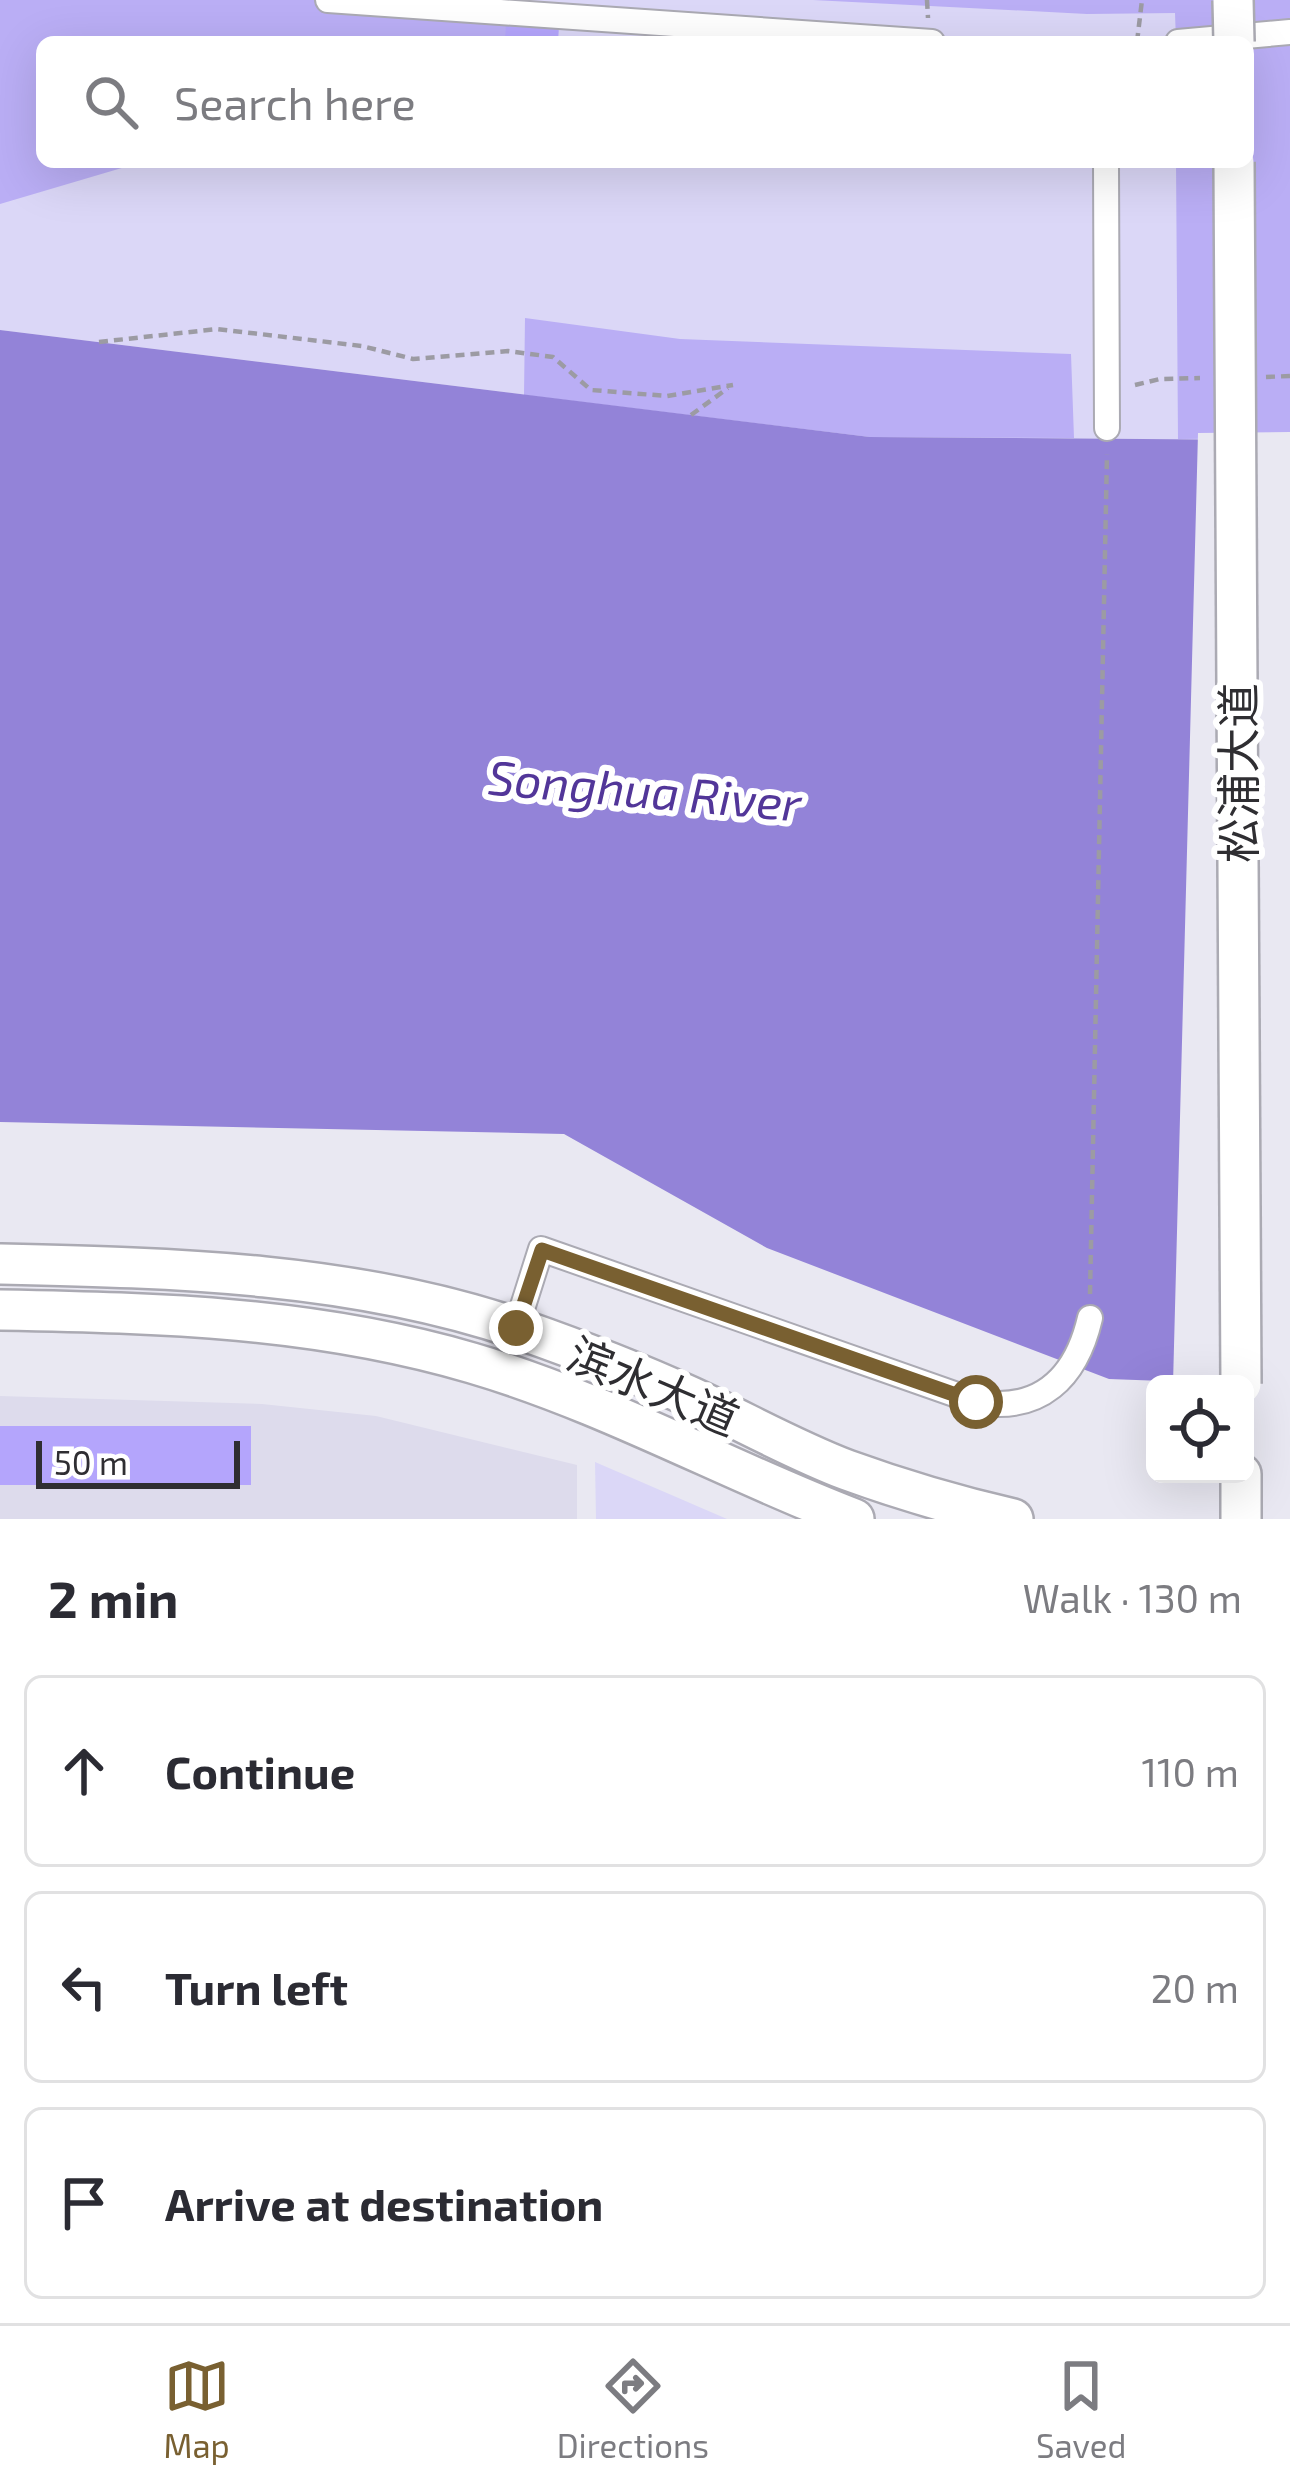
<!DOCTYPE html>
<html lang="en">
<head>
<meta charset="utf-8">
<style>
  body { margin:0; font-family:"Exo 2","Noto Sans SC",sans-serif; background:#f2f2f3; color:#2b2b33 }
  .controls { position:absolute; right:36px; bottom:36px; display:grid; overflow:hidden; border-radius:18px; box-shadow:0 12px 48px #0002 }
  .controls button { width:108px; height:108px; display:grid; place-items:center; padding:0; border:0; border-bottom:3px solid #e1e1e2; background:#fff; color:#2b2b33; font:60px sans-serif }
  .scale { position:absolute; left:36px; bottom:30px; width:204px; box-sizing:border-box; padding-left:12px; border:6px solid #2f2e32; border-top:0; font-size:33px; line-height:42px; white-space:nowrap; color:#2f2e32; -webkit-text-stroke:9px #fff; paint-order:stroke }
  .stop { position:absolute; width:36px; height:36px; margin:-27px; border:9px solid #796031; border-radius:50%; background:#fff }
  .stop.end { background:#796031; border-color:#fff; box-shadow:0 3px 12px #0008 }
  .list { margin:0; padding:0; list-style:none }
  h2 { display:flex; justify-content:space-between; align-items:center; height:156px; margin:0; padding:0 48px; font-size:51px }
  h2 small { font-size:39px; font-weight:400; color:#7c7c81 }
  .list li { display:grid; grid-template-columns:78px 1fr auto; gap:36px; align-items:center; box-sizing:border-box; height:192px; margin:0 24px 24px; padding:0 24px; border:3px solid #e1e1e2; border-radius:18px }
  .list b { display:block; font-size:45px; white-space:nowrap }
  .list em { font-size:39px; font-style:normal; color:#7c7c81 }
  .icon { flex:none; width:66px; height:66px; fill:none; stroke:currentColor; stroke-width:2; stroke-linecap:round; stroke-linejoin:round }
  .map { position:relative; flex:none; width:1290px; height:1519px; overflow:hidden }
  .search { position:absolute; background:#fff; box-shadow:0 12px 48px #0002; left:36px; right:36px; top:36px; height:132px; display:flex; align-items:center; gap:30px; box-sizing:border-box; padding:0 42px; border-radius:18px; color:#7c7c81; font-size:45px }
  .sheet { height:804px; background:#fff }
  nav { display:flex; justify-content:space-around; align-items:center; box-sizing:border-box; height:168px; border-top:3px solid #e1e1e2; background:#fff; font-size:33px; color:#7c7c81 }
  nav a { display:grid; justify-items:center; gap:6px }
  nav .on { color:#796031 }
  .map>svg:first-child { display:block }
</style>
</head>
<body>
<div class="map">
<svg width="1290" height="1519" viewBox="0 0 1290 1519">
  <rect width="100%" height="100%" fill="#e9e8f2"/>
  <!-- built -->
  <path fill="#dddbec" d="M 0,1396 L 262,1404 L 376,1416 L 577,1465 L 577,1519 L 0,1519 Z"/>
  <!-- green -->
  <g fill="#dbd7f7" fill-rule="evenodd">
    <path d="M 0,0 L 1290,0 L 1270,440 L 870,437 L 0,330 ZM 42,42 L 1248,42 L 1248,162 L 42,162 Z"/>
    <path d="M 595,1462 L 727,1519 L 596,1519 Z"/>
  </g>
  <!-- forest -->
  <g fill="#baaef5">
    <path d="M 0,0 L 529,0 L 532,42 L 42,42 L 42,162 L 142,162 L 0,204 Z"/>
    <path d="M 813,0 L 1290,0 L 1290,438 L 1178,439 L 1176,162 L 1248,162 L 1248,42 L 1176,42 L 1175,13 L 1087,14 Z"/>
    <path d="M 525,318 L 680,339 L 1071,354 L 1074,438 L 870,437 L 524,395 Z"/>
  </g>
  <!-- water -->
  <path fill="#9383d8" d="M 0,330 L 870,437 L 1270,440 L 1245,1384 L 1109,1379 L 767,1248 L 564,1134 L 0,1122 Z"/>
  <!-- pier -->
  <path fill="#e9e8f2" d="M 1290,432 L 1290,1395 L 1245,1393 L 1245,1384 L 1173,1384 L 1198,433 Z"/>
  <!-- building -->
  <g fill="#b4a5fc">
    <path d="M 506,24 L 559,26 L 558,42 L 505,42 Z"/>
    <rect x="0" y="1426" width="251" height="59"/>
  </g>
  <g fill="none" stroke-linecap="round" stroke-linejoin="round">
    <defs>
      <g id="minor">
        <path d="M 328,0 L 932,42"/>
        <path d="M 1178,42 L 1290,32"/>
        <path d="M 1106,162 L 1107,428"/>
        <path d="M 516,1328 L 541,1249 L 977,1402 C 1040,1413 1076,1378 1090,1318"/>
      </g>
      <g id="primary">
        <path d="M 0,1264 C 175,1268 354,1272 522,1330 C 579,1350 636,1372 691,1397 C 743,1421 794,1450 847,1470 C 902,1490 957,1506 1013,1519"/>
        <path d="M 0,1310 C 162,1313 315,1317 472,1363 C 605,1402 726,1470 854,1519"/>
      </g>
      <path id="trunk" d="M 1241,1474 L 1241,1519"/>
    </defs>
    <!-- minor casing -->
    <use href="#minor" stroke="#abaab3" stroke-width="28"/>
    <!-- primary casing -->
    <use href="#primary" stroke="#abaab3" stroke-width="44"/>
    <!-- trunk casing -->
    <use href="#trunk" stroke="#abaab3" stroke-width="44"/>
    <!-- path -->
    <g stroke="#9c9ba3" stroke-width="4.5" stroke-dasharray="9 6" stroke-linecap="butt">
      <path d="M 927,0 L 928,18"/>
      <path d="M 1137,42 L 1142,0"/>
      <path d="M 99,342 L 217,329 L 362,346 L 413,359 L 508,351 L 553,357 L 591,390 L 667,396 L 733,385"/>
      <path d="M 1266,377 L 1290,376"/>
      <path d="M 1135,385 L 1160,379 L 1200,378"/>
      <path d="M 691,415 L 728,388"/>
      <path d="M 1090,1294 L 1107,454"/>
    </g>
    <!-- minor -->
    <use href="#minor" stroke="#fff" stroke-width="24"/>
    <!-- primary -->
    <use href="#primary" stroke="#fff" stroke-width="39"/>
    <!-- trunk -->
    <use href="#trunk" stroke="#fff" stroke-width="39"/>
    <defs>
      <g id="trunk-bridge">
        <path d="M 1233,0 L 1234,42"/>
        <path d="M 1234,162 L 1241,1384"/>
      </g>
    </defs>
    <!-- trunk-bridge casing -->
    <use href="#trunk-bridge" stroke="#abaab3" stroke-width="44" stroke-linecap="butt"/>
    <!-- trunk-bridge -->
    <use href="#trunk-bridge" stroke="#fff" stroke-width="39"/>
  </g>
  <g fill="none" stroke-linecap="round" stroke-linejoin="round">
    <!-- route -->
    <path stroke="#796031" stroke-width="15" d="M 516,1328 L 542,1250 L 976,1402"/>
  </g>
  <g text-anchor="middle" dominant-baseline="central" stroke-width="12" stroke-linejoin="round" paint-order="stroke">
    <!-- street labels -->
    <g font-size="45" fill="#2f2e32" stroke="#fff">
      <text transform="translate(1237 773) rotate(-90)">松浦大道</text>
      <text transform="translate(654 1385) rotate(23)">滨水大道</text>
    </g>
    <!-- water labels -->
    <g font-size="48" font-style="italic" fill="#523699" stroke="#fff">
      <text transform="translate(645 789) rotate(5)">Songhua River</text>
    </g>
  </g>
</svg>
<div class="controls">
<button><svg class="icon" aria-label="locate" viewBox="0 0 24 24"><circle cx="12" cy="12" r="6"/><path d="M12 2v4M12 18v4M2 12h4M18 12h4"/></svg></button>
</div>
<div class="scale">50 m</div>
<div class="stop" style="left:976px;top:1402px"></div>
<div class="stop end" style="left:516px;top:1328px"></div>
<div class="search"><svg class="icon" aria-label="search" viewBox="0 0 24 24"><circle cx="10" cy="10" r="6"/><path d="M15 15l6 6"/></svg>Search here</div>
</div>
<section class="sheet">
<h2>2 min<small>Walk · 130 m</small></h2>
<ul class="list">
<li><svg class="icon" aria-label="ahead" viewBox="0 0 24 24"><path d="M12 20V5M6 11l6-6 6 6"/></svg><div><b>Continue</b></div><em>110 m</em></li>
<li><svg class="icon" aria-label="left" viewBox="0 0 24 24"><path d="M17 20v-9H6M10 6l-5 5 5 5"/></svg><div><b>Turn left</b></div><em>20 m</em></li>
<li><svg class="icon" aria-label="arrive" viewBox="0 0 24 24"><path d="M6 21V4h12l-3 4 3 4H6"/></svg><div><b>Arrive at destination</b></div></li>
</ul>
</section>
<nav>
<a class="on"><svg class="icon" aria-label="map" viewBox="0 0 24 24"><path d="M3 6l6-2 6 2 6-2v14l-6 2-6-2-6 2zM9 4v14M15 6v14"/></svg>Map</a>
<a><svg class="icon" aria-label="directions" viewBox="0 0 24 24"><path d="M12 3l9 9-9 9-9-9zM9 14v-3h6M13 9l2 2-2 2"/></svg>Directions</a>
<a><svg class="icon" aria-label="saved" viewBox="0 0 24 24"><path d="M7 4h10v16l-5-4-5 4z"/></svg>Saved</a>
</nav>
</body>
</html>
